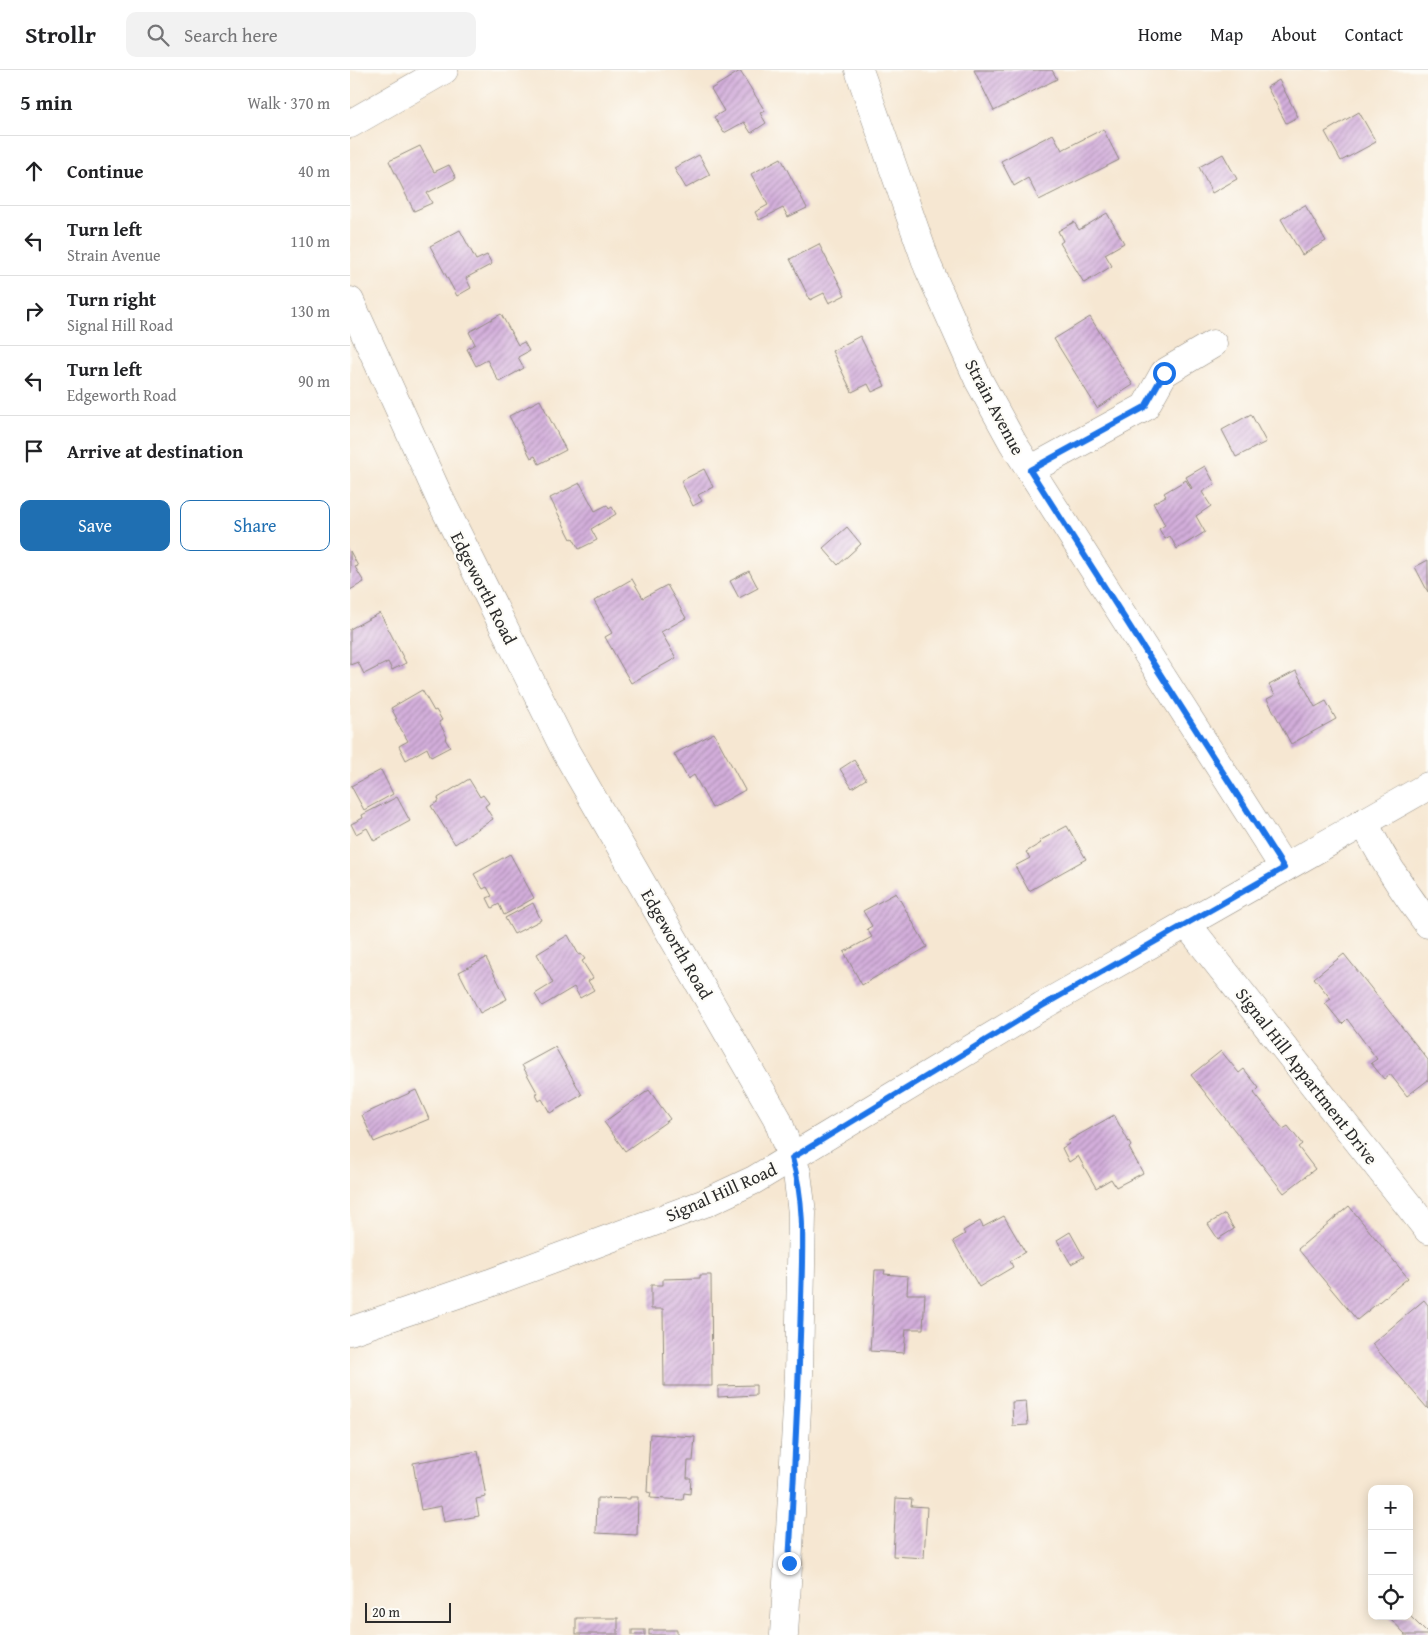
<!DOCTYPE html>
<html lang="en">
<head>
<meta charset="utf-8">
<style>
  body { margin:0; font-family:"Gentium Book Plus",serif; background:#f2f2f2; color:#202124 }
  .controls { position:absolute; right:15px; bottom:15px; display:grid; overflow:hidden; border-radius:10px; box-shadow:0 2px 12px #0003 }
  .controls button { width:45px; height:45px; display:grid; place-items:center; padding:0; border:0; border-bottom:1px solid #e0e0e0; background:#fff; color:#202124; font:25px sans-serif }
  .scale { position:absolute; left:15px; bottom:12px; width:86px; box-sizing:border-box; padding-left:5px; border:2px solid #2b2b2b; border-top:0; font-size:14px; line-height:18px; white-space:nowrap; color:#2b2b2b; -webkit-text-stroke:4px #fdfcf7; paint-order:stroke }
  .stop { position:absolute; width:15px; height:15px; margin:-11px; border:4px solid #1a73e8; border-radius:50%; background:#fff }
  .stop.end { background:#1a73e8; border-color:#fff; box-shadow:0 1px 5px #0008 }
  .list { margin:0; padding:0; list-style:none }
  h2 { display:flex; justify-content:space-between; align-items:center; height:65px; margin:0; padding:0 20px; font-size:21px }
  h2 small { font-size:16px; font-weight:400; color:#757577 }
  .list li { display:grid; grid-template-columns:32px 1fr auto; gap:15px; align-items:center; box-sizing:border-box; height:70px; padding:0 20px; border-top:1px solid #e0e0e0 }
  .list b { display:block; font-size:19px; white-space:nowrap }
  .list p { margin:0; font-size:16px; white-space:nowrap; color:#757577 }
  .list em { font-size:16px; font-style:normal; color:#757577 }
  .actions { display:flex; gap:10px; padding:15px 20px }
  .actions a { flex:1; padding:11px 0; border:1px solid #1f6fb2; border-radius:10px; text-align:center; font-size:18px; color:#1f6fb2 }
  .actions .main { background:#1f6fb2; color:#fff }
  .icon { flex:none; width:28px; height:28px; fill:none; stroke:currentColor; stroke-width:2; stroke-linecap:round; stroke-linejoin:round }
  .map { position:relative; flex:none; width:1078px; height:1565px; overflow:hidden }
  header { display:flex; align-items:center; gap:30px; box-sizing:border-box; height:70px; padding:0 25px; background:#fff; border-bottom:1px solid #e0e0e0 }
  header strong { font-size:24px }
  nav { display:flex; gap:28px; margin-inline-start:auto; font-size:18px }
  .search { width:350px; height:45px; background:#f2f2f2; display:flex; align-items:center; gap:12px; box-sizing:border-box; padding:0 18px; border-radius:10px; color:#757577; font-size:19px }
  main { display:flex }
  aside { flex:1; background:#fff }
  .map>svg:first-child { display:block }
</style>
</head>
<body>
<header>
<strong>Strollr</strong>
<div class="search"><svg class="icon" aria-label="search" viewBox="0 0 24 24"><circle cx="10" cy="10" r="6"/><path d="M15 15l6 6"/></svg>Search here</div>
<nav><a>Home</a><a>Map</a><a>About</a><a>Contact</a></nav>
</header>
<main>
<aside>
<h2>5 min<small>Walk · 370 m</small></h2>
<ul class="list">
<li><svg class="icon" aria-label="ahead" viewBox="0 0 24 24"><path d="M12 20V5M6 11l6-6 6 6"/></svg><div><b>Continue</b></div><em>40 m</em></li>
<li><svg class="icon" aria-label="left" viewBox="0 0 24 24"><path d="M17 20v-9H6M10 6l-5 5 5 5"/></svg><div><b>Turn left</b><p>Strain Avenue</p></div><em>110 m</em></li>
<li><svg class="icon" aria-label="right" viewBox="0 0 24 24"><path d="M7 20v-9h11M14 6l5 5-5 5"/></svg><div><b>Turn right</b><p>Signal Hill Road</p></div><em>130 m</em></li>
<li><svg class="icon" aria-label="left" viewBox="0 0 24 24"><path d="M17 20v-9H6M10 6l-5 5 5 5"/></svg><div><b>Turn left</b><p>Edgeworth Road</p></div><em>90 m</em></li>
<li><svg class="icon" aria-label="arrive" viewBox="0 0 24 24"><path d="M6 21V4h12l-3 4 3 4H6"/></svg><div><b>Arrive at destination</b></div></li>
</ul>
<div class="actions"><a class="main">Save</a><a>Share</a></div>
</aside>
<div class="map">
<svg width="1078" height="1565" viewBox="0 0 1078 1565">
  <defs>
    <pattern id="building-hatch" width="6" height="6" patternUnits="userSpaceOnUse" patternTransform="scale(1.25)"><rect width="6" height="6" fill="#d3aedb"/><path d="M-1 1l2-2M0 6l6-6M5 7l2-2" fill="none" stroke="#ab8eb2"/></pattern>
  </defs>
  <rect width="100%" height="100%" fill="#fdfcf7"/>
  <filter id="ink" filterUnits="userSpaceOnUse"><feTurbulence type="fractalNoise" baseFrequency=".02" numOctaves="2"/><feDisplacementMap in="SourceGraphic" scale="10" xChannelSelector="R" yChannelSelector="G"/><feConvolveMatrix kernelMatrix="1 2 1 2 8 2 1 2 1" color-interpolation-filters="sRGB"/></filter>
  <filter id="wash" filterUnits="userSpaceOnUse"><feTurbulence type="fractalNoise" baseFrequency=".0096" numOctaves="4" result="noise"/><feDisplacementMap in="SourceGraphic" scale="20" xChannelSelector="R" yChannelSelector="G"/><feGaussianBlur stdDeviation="1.12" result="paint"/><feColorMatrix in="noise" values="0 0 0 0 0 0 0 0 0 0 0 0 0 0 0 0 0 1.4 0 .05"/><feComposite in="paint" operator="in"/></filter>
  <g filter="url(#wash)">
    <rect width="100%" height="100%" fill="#f6e7d2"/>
    <g id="blocks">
      <!-- building -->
      <g fill="url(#building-hatch)">
        <path d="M 624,0 L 702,0 L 707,9 L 644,41 Z"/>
        <path d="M 390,1 L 415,41 L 410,43 L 416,53 L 401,63 L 394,52 L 374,63 L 364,47 L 374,41 L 361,19 Z"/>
        <path d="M 929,10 L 948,47 L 936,53 L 917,17 Z"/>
        <path d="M 1009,42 L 1026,72 L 991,91 L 975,62 Z"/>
        <path d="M 753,59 L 769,90 L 689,130 L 678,108 L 664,116 L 651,91 L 703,64 L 712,80 Z"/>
        <path d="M 70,76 L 84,102 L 99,95 L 106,108 L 77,123 L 82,133 L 64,141 L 39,91 Z"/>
        <path d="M 873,84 L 887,109 L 862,123 L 849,97 Z"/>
        <path d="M 349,85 L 360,105 L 336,118 L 324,98 Z"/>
        <path d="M 431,88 L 457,138 L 438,147 L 433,138 L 409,150 L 405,142 L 418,135 L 401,104 Z"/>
        <path d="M 955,135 L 976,171 L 952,185 L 931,149 Z"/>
        <path d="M 757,143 L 774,173 L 755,184 L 762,196 L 734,213 L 710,173 L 713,171 L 708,161 L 724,152 L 729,160 Z"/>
        <path d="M 110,160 L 126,190 L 137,185 L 142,194 L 116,208 L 121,218 L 107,226 L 80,176 Z"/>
        <path d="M 469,174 L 495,225 L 479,233 L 474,223 L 460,230 L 440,189 Z"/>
        <path d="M 151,244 L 168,275 L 174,272 L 179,281 L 168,287 L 174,298 L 149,312 L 137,290 L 126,296 L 117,279 L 125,274 L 119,262 Z"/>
        <path d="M 740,247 L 783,315 L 747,338 L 704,269 Z"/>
        <path d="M 510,266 L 535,316 L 522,322 L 518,314 L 502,322 L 482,281 Z"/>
        <path d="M 190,330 L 216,380 L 189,394 L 185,386 L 181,388 L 159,346 Z"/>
        <path d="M 901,344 L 916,372 L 886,387 L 872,360 Z"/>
        <path d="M 855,396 L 865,414 L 852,422 L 861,436 L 846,446 L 855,462 L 827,479 L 820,466 L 815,469 L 809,459 L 815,455 L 803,433 L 816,426 L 814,423 L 836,410 L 841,419 L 842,418 L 836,407 Z"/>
        <path d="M 354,399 L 363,417 L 348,425 L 352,431 L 343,436 L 331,411 Z"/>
        <path d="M 230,413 L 245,441 L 257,435 L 259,439 L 262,437 L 266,444 L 241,459 L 247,470 L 229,479 L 223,468 L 221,469 L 200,428 Z"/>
        <path d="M 497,457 L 511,474 L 488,495 L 473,478 Z"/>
        <path d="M 0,481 L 8,496 L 5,497 L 14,512 L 0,520 Z"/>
        <path d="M 1078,490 L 1078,522 L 1065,497 Z"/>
        <path d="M 399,501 L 408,518 L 389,528 L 380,511 Z"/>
        <path d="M 282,509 L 293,528 L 317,515 L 336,548 L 311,562 L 326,588 L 281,613 L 255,567 L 262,563 L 244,531 Z"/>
        <path d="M 30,543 L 56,593 L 42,600 L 38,592 L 14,604 L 8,592 L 0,595 L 0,559 Z"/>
        <path d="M 946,601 L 965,637 L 976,631 L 986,649 L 941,674 L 917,629 L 925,625 L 919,615 Z"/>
        <path d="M 72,620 L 84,641 L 86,640 L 92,650 L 89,652 L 97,667 L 95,669 L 100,677 L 81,687 L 77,678 L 56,690 L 49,676 L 58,671 L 45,649 L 47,649 L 41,638 Z"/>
        <path d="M 364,663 L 395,720 L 362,738 L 344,705 L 338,709 L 324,684 Z"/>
        <path d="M 504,690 L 516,709 L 502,718 L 490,699 Z"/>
        <path d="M 31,700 L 43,724 L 14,740 L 1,716 Z"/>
        <path d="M 119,709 L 130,727 L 133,725 L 139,733 L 135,736 L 143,749 L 105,774 L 81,736 L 89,731 L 88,728 Z"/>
        <path d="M 47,727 L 60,751 L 24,771 L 17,758 L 6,764 L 1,754 L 13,748 L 12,745 Z"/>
        <path d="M 717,756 L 736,789 L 679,821 L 665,796 L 680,788 L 676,782 L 691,773 L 689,771 Z"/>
        <path d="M 160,784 L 184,828 L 154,845 L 149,834 L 142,838 L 137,828 L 142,826 L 137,817 L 133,819 L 124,804 Z"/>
        <path d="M 546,823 L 577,877 L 512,915 L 494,882 L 522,867 L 517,859 L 522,856 L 513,841 Z"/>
        <path d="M 183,833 L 191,850 L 164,864 L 155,848 Z"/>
        <path d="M 218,865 L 229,885 L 231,884 L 235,889 L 232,891 L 243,908 L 238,911 L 244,920 L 230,928 L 224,917 L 192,936 L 185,924 L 203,913 L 187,884 Z"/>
        <path d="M 994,884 L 1078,990 L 1078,1010 L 1057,1026 L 1040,1004 L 1034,1009 L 1021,993 L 1027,989 L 997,949 L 992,954 L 975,933 L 981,929 L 964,908 Z"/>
        <path d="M 136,888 L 157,929 L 130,943 L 109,902 Z"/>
        <path d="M 205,977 L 232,1025 L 200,1043 L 192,1029 L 189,1031 L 186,1025 L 188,1024 L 172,995 Z"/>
        <path d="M 871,981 L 889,1003 L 894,999 L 909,1018 L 904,1023 L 933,1059 L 938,1056 L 952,1074 L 948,1077 L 965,1099 L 934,1123 L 841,1005 Z"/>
        <path d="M 66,1020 L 79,1049 L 24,1072 L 12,1045 Z"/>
        <path d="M 299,1020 L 320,1049 L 275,1081 L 254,1052 Z"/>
        <path d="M 764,1045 L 781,1076 L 779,1078 L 793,1103 L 766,1117 L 761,1109 L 746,1118 L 728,1086 L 719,1092 L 712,1078 L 719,1074 L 718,1071 Z"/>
        <path d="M 999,1136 L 1058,1208 L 1007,1250 L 948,1179 Z"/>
        <path d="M 875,1144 L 884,1159 L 868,1169 L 858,1154 Z"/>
        <path d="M 654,1146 L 675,1182 L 660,1191 L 663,1197 L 629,1217 L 603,1171 L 615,1164 L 613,1161 L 630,1151 L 633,1157 Z"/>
        <path d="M 720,1162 L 734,1187 L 721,1194 L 707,1170 Z"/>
        <path d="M 525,1200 L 535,1200 L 534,1204 L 558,1206 L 557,1224 L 575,1224 L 573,1259 L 556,1259 L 554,1283 L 520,1281 Z"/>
        <path d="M 350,1205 L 361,1205 L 362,1316 L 314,1316 L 313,1239 L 301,1239 L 301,1215 L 313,1215 L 313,1209 L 350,1208 Z"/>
        <path d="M 1074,1230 L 1078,1235 L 1078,1339 L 1022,1274 Z"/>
        <path d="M 406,1315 L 406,1325 L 368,1327 L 368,1316 Z"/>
        <path d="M 676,1331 L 678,1355 L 663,1356 L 662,1332 Z"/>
        <path d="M 300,1364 L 345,1367 L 343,1391 L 338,1391 L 337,1408 L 341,1408 L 340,1424 L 334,1423 L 333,1430 L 300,1428 L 301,1423 L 297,1422 Z"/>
        <path d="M 128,1381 L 136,1427 L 126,1429 L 129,1446 L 94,1452 L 91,1436 L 71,1440 L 63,1393 Z"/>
        <path d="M 280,1427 L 288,1427 L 287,1465 L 246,1463 L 247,1428 L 280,1429 Z"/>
        <path d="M 546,1428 L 562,1429 L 561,1436 L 577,1437 L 574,1488 L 543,1486 Z"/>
        <path d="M 1059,1545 L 1078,1564 L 1078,1565 L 1054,1565 L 1055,1564 L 1040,1548 L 1041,1546 L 1059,1546 Z"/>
        <rect x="226" y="1548" width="42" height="16"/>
        <rect x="282" y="1560" width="13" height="5"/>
        <rect x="299" y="1560" width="28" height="5"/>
      </g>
    </g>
  </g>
  <g filter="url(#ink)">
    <use href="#blocks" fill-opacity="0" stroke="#90897e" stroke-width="1"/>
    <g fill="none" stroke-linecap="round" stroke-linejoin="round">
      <defs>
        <g id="minor">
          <path d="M 509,0 L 578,197 L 629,311 L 663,373 L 934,798"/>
          <path d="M 0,54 L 94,0"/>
          <path d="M 0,231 L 92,433 L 216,682 L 427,1048 L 447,1103 L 452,1143 L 449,1304 L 434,1565"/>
          <path d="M 680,400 L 795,337 L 814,303 L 863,274"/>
          <path d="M 1014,752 C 1032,789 1053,821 1078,854"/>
          <path d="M 836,853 L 1078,1160"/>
          <path d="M 0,1261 L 140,1213 L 355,1133 L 404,1110 L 692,936 L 1078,716"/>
        </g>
      </defs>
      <!-- minor casing -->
      <use href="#minor" stroke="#90897e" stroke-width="29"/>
      <!-- minor -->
      <use href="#minor" stroke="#fff" stroke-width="28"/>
    </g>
  </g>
  <g fill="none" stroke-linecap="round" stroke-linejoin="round" filter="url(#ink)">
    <!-- route -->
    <path stroke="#1a73e8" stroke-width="6" d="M 439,1493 C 444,1406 449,1319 451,1231 C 452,1183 456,1135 442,1088 L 692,936 L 934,798 L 680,400 L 795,337 L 814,303"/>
  </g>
  <g text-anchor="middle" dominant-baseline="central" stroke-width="4.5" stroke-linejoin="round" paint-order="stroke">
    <!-- street labels -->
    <g font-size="18" fill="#2b2b2b" stroke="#fdfcf7">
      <text transform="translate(645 337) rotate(62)">Strain Avenue</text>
      <text transform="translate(134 518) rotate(63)">Edgeworth Road</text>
      <text transform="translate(327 874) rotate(60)">Edgeworth Road</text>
      <text transform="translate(957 1006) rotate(52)">Signal Hill Appartment Drive</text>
      <text transform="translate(371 1122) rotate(-24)">Signal Hill Road</text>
    </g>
  </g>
</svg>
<div class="controls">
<button>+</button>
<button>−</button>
<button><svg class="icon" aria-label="locate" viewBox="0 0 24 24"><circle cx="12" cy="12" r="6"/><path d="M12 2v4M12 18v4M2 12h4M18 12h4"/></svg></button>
</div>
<div class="scale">20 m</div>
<div class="stop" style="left:814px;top:303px"></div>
<div class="stop end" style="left:439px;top:1493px"></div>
</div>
</main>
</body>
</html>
